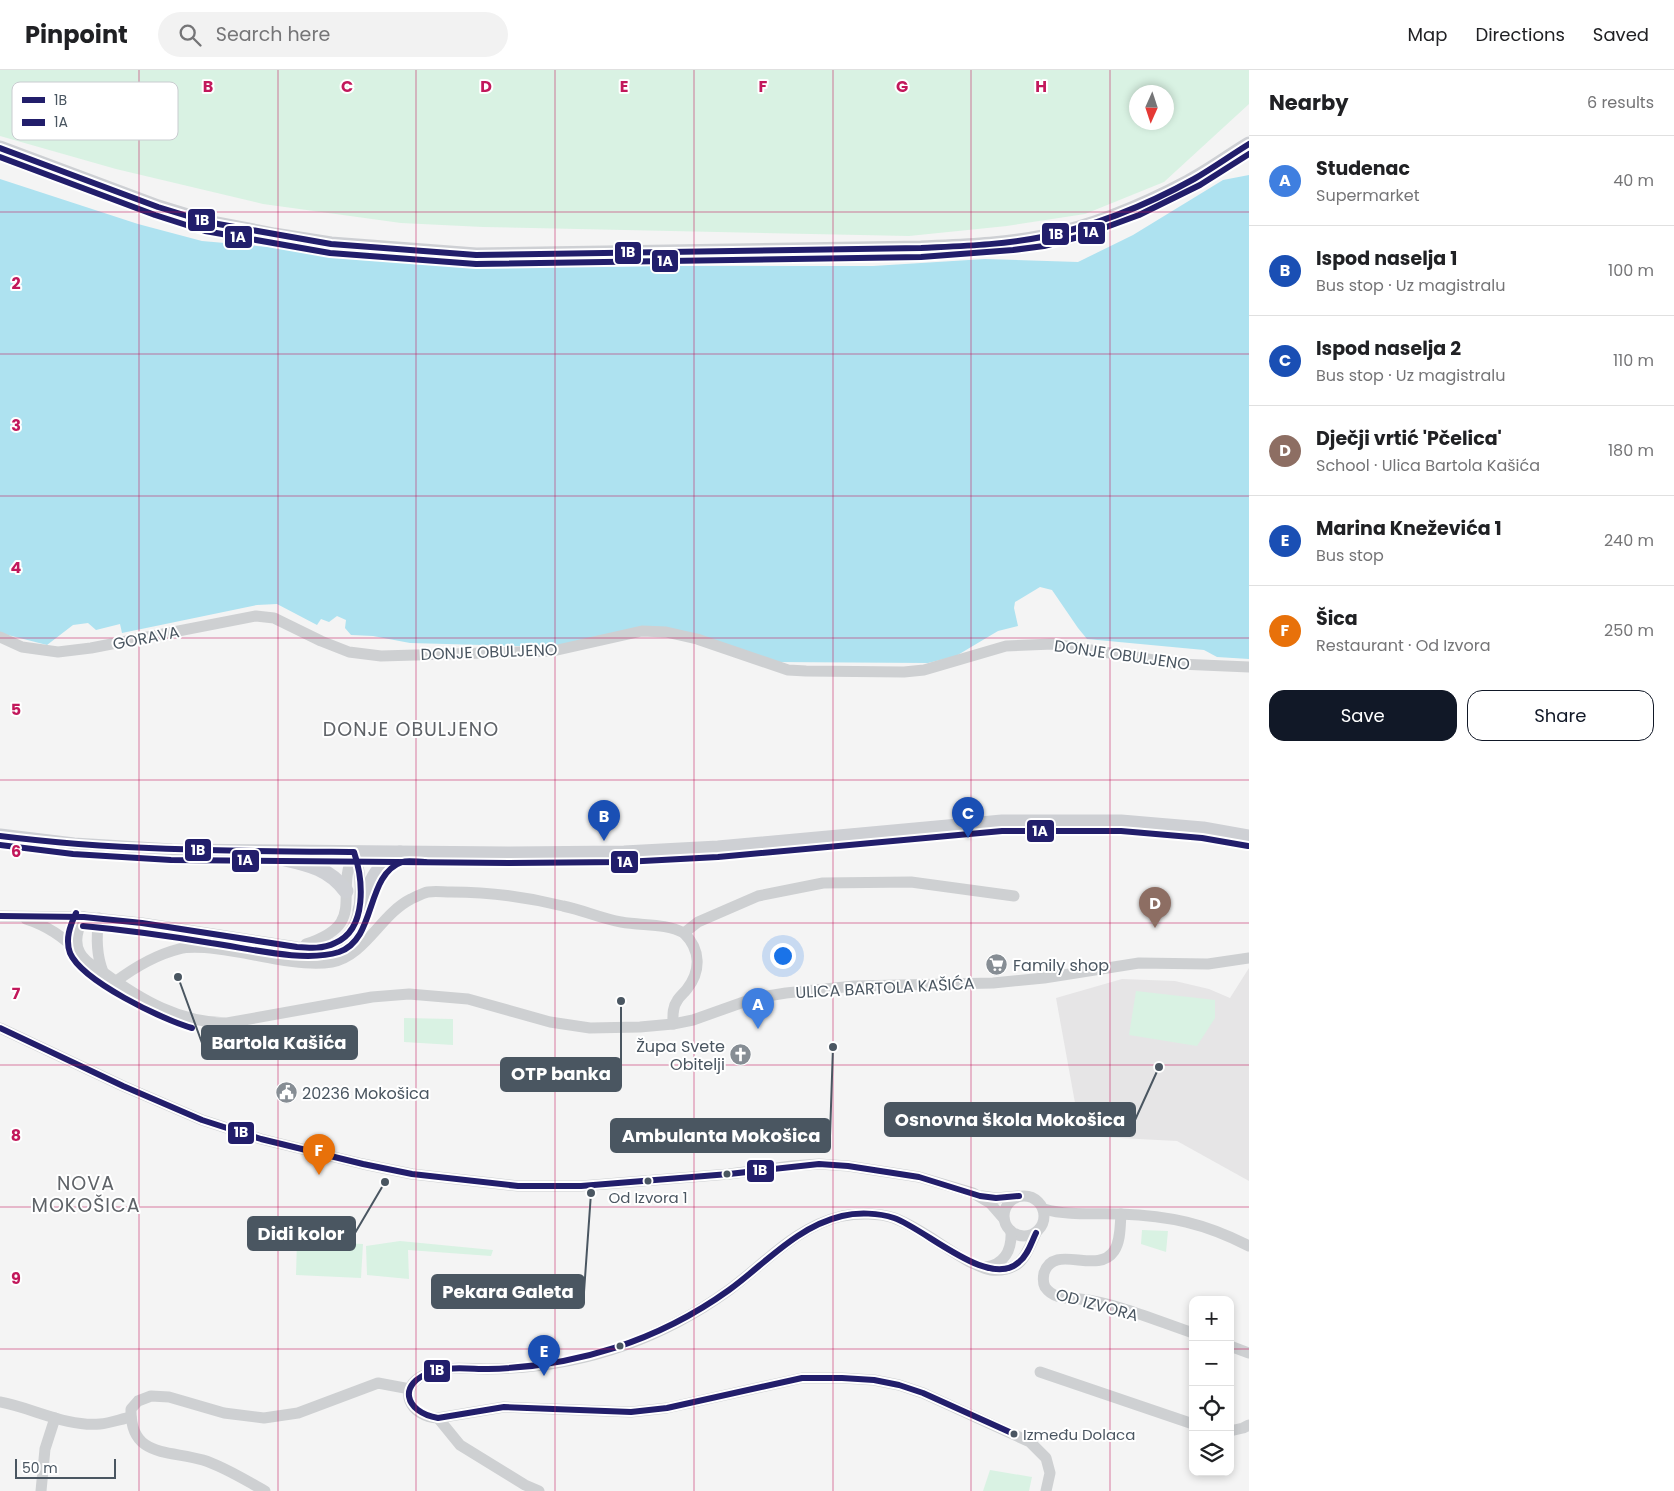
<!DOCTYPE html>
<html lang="en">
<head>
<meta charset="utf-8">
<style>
  body { margin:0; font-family:Poppins,sans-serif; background:#f2f2f2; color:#202124 }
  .controls { position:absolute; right:15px; bottom:15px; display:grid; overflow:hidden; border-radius:10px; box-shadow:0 2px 8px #0003 }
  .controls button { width:45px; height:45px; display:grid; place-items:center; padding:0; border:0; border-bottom:1px solid #e0e0e0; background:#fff; color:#202124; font:25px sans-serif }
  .compass { position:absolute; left:1129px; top:15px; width:45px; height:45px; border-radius:50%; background:#fff; box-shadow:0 2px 8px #0003; rotate:183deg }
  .scale { position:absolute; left:15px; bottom:12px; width:101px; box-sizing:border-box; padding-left:5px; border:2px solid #4a5661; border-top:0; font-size:14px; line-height:18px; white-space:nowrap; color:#4a5661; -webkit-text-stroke:4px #fff; paint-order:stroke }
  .you { position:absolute; left:782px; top:885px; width:18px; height:18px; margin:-12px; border:4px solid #fff; border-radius:50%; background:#1a73e8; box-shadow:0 0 0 8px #1a73e833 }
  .badge { display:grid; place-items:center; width:32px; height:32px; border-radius:50%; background:#111827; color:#fff; font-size:16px; font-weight:700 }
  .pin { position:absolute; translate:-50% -41px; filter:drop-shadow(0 1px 2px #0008) }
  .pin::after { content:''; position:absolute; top:26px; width:18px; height:15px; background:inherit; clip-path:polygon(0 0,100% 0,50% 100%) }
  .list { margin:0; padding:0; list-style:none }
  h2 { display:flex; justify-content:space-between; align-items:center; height:65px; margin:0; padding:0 20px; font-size:21px }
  h2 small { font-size:16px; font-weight:400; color:#757577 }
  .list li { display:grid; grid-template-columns:32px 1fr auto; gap:15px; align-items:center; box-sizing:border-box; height:90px; padding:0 20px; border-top:1px solid #e0e0e0 }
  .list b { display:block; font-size:19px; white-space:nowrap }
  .list p { margin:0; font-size:16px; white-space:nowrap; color:#757577 }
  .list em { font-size:16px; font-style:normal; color:#757577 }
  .actions { display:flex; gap:10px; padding:15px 20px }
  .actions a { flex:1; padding:11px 0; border:1px solid #111827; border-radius:15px; text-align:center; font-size:18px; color:#111827 }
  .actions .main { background:#111827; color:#fff }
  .icon { flex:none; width:28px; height:28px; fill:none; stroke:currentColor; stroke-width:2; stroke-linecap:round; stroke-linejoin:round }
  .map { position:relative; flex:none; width:1249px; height:1421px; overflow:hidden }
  header { display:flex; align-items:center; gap:30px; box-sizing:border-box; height:70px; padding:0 25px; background:#fff; border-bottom:1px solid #e0e0e0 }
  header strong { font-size:24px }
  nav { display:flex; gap:28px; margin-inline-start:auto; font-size:18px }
  .search { width:350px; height:45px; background:#f2f2f2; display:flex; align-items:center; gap:12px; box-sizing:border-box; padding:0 18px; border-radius:28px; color:#757577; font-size:19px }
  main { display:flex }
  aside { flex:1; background:#fff }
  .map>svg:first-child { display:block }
</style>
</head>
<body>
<header>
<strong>Pinpoint</strong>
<div class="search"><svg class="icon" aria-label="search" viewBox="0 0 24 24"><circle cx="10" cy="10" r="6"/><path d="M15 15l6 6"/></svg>Search here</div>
<nav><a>Map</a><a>Directions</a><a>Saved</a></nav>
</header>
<main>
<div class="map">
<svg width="1249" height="1421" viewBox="0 0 1249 1421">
  <rect width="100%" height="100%" fill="#f4f4f4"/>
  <!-- education -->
  <path fill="#e6e5e6" d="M 1249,898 L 1249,1111 L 1177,1071 L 1081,1066 L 1056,928 L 1122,909 L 1175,911 L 1209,919 L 1230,928 Z"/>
  <!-- green -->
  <g fill="#d9f2e3" fill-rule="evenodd">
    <path d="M 0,0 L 1249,0 L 1249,34 L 1164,112 L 1085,144 L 1007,156 L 909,166 L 483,157 L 401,153 L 263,134 L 116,99 L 0,66 ZM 1136,22 L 1166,22 L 1166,52 L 1136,52 Z"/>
    <path d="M 1136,921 L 1215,930 L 1215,948 L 1197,976 L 1129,965 Z"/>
    <path d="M 404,948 L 453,949 L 453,975 L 404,972 Z"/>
    <path d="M 1142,1160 L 1168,1161 L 1166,1182 L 1141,1174 Z"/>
    <path d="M 297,1171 L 363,1174 L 361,1208 L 296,1205 Z"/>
    <path d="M 400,1171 L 493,1180 L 491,1186 L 408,1180 L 409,1209 L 367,1205 L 366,1176 Z"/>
    <path d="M 990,1400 L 1032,1407 L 1029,1421 L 983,1421 Z"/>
  </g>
  <!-- water -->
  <path fill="#aee2f0" d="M 1249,105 L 1249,589 L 1217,587 L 1204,580 L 1087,569 L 1078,558 L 1052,520 L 1040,517 L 1015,532 L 1014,538 L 1018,556 L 998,561 L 956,586 L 928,593 L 774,592 L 668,558 L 551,577 L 410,573 L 373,566 L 351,565 L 345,558 L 346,550 L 337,546 L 329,552 L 321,549 L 317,555 L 277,534 L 257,535 L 122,563 L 120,554 L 96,560 L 88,553 L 73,555 L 47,575 L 0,563 L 0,109 L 138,154 L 202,171 L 481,196 L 873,196 L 985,189 L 1078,192 L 1133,165 L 1223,110 Z"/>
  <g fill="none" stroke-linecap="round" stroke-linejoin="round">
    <!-- minor -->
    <g stroke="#ced0d2" stroke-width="11">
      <path d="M 0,567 L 22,577 L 58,582 L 91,578 L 256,546 L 274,548 L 321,571 L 349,582 L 381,586 L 553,581 L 642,561 L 666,562 L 697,569 L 788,600 L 806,601 L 904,602 L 924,600 L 1006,576 L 1053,574 L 1179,594 L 1249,597"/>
      <path d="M 0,846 L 84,847 L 142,853 L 297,877 C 339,881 359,868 360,825 C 361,810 359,796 354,782"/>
      <path d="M 84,847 C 78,858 73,871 80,883 C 85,893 96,897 104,903 C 141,930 180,953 227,953 L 372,927 L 409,924 L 468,929 L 550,952 L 590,958 L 640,957 L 673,954 L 693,950 L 755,928 L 786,923 L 854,916 L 993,913 L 1044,908 L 1139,893 L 1208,894 L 1249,888"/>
      <path d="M 99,848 C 96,867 96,884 103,902"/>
      <path d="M 26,849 C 48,856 64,867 79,883"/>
      <path d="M 306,874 C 369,853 333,827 354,782"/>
      <path d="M 115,912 C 135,897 155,885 179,879 C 201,873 252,885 276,889 C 295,892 314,895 332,892 C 365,886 381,844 411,829 C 416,827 422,823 428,822 C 435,821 443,822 451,822 C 489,822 527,827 563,836 C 583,840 602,849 621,852 C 643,856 665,853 684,863"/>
      <path d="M 673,954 C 673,946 672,938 677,931 C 679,927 684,923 687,919 C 701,901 701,880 684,863 L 698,852 L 758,826 L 823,813 L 911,812 L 1014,826"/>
      <path d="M 0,958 L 123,1016 L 202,1050 L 261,1069 L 363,1094 L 412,1104 L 518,1116 L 581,1116 L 729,1104 L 792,1096 L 819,1094 L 848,1096 L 919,1107 L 973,1123 L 990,1133 L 1004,1149"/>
      <circle cx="1024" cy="1146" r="20"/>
      <path d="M 982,1126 L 996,1128 L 1018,1126"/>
      <path d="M 1044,1139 C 1068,1146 1095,1143 1120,1144 C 1170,1146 1204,1153 1249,1176"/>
      <path d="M 1121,1144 C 1120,1155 1121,1171 1114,1181 C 1097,1206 1054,1172 1044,1203 C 1043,1208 1043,1213 1045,1217 C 1053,1229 1067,1228 1080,1229 C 1116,1233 1157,1251 1193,1263"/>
      <path d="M 1036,1163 C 1031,1173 1026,1189 1016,1195 C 1009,1199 1000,1201 991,1200 C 984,1199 977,1195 970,1192 C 945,1179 921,1158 894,1148 C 879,1143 858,1143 842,1146 C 797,1156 764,1194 729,1220 C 656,1273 577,1298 487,1299 C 467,1299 443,1295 424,1305 C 396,1318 410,1347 438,1348 L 504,1337 L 631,1342 L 667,1338 L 802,1308 L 842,1308 L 874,1310 L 899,1315 L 923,1323 L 1030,1372 L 1046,1388 L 1050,1403 L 1046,1421"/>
      <path d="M 986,1197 C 1005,1194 1012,1179 1011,1161"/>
      <path d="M 1230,1276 L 1249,1283"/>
      <path d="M 1040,1302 L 1193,1354"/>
      <path d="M 0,1332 C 33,1338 66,1357 100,1354 C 110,1353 121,1349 131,1347"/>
      <path d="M 438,1348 L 460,1375 L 525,1415 L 539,1421"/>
      <path d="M 1230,1361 L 1243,1358 L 1249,1355"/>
      <path d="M 41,1421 L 45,1379 L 55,1348"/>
      <path d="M 265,1421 C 245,1410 225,1397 203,1390 C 169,1380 130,1388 131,1339 L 138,1331 L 151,1326 L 169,1327 L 224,1343 L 264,1348 L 298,1343 L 378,1313 L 410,1319"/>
    </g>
    <!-- secondary -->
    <g stroke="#ced0d4" stroke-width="15">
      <path d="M 0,78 L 158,137 L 207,152 L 274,165 L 331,174 L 476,185 L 921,178 C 961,176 1003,175 1042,167 C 1093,157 1143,136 1188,112 C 1209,101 1229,86 1249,74"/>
      <path d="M 0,766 L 74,775 L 172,781 L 509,784 L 624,783 L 718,778 L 1002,752 L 1121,752 L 1203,759 L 1249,767"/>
      <path d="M 281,788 C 308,794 329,798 346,821"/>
      <path d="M 360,840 C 371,813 373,798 400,783"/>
    </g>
    <defs>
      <g id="bus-1">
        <path d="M 0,78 L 158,137 L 207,152 L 331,174 L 476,185 L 921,178 C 961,176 1002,175 1042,167 C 1095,156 1147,135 1194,109 C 1213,98 1231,85 1249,74"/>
        <path d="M 0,766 C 118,781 236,781 354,782 C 363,809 368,859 335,873 C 323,879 310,878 297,877 L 142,853 L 84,847 L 0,846"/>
        <path d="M 0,958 L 123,1016 L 202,1050 L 261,1069 L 363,1094 L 412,1104 L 518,1116 L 581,1116 L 729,1104 L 819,1094 L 848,1096 L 919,1107 L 980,1126 L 996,1128 L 1019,1126"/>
        <path d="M 1014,1364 L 923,1323 L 899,1315 L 874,1310 L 842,1308 L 802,1308 L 667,1338 L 631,1342 L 504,1337 L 438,1348 C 404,1342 397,1313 432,1302 C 450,1296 470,1299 488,1299 C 575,1297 658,1271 729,1220 C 765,1194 796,1157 842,1146 C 858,1142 879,1143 894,1148 C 926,1159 989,1220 1019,1192 C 1028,1185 1031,1173 1036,1163"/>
      </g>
      <g id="bus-2">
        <path d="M 0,87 L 155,145 L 205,161 L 330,183 L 476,194 L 921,187 L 1013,180 L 1044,176 L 1082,166 L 1139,145 L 1200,115 L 1249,84"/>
        <path d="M 0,775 L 73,784 L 171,790 L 509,793 L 624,792 L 718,787 L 1002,761 L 1121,761 L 1202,768 L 1248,776"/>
        <path d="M 76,843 C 70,856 65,869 70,883 C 82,911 163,950 192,958"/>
        <path d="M 83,856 C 126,860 169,866 211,873 C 248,878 304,893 339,882 C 377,869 365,805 402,792 C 408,790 418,792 425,792"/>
      </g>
    </defs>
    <!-- bus-1 casing -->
    <use href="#bus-1" stroke="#fff" stroke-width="10"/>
    <!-- bus-2 casing -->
    <use href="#bus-2" stroke="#fff" stroke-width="10"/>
    <!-- bus-1 -->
    <use href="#bus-1" stroke="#221e6b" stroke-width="6"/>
    <!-- bus-2 -->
    <use href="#bus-2" stroke="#221e6b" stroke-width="6"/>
  </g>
  <!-- grid -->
  <path fill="none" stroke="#c2185b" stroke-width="1" stroke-opacity="0.55" d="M 139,0 L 139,1421M 278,0 L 278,1421M 416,0 L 416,1421M 555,0 L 555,1421M 694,0 L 694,1421M 833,0 L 833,1421M 971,0 L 971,1421M 1110,0 L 1110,1421M 0,142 L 1249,142M 0,284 L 1249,284M 0,426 L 1249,426M 0,568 L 1249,568M 0,710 L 1249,710M 0,853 L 1249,853M 0,995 L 1249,995M 0,1137 L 1249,1137M 0,1279 L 1193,1279M 1230,1279 L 1249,1279"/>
  <!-- icons -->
  <defs>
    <symbol id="supermarket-disc" viewBox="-11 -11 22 22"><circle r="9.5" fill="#868d94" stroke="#fff"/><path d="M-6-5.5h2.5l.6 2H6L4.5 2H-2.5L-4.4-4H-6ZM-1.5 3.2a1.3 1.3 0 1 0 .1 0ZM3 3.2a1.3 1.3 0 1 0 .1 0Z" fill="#fff"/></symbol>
    <symbol id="church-disc" viewBox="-11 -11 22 22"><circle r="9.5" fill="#868d94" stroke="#fff"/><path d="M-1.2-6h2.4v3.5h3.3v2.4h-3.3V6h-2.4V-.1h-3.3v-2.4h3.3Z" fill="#fff"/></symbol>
    <symbol id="civic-disc" viewBox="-11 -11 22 22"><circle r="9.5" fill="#868d94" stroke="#fff"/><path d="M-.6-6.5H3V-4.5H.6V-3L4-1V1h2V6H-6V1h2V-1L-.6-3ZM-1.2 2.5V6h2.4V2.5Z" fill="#fff"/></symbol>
  </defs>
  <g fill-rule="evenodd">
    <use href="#supermarket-disc" x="984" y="882" width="25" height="25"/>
    <use href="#church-disc" x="728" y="972" width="25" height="25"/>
    <use href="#civic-disc" x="274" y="1010" width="25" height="25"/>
  </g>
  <!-- markers -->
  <g fill="#4a5661" stroke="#fff" stroke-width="2">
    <circle cx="727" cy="1104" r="4.5"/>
    <circle cx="648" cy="1111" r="4.5"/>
    <circle cx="620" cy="1276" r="4.5"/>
    <circle cx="1014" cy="1364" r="4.5"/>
  </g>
  <g text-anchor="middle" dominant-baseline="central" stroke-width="4" stroke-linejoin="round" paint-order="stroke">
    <!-- bus labels -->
    <g font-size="15" fill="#4a5661" stroke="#fff">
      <text x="648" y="1127">Od Izvora 1</text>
      <text x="1023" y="1364" text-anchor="start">Između Dolaca</text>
    </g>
    <!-- street labels -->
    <g font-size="16" fill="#4a5661" stroke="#fff">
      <text transform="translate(146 568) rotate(-11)">GORAVA</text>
      <text transform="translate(489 582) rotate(-2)">DONJE OBULJENO</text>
      <text transform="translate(1122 585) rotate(8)">DONJE OBULJENO</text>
      <text transform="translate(885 918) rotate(-3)">ULICA BARTOLA KAŠIĆA</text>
      <text transform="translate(1097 1235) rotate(15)">OD IZVORA</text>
    </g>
    <!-- poi labels -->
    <g font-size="16" fill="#4a5661" stroke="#fff" text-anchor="start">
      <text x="1013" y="895">Family shop</text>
      <text x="725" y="976" text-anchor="end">Župa Svete<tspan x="725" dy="18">Obitelji</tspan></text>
      <text x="302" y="1023">20236 Mokošica</text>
    </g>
    <!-- quarter labels -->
    <g font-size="19" letter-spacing="1" fill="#5f6368" stroke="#fff">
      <text x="411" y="659">DONJE OBULJENO</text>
      <text x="86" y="1113">NOVA<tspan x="86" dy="22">MOKOŠICA</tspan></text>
    </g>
  </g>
  <!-- legend -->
  <rect x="12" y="12" width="166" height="58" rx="8" fill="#fff" stroke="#c9ccd0" stroke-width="1"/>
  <rect x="22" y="27" width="23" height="6" fill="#221e6b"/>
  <rect x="22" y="49" width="23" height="7" fill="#221e6b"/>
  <g font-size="14" fill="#4a5661">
    <text x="54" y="35">1B</text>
    <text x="54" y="57">1A</text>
  </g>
  <g font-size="16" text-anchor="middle" font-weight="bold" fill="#c2185b" stroke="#fff" stroke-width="4" stroke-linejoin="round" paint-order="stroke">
    <text x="208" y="22">B</text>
    <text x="347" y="22">C</text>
    <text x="486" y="22">D</text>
    <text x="624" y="22">E</text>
    <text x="763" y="22">F</text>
    <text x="902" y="22">G</text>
    <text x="1041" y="22">H</text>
    <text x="16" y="219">2</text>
    <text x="16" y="361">3</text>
    <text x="16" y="503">4</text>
    <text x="16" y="645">5</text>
    <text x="16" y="787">6</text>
    <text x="16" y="929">7</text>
    <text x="16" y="1071">8</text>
    <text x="16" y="1214">9</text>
  </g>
  <!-- callouts -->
  <path fill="none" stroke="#4a5661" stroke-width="2" d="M178 907L202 973M621 931L621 1004M1159 997L1135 1050M833 977L830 1066M385 1112L355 1163M591 1123L584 1222"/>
  <g fill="#4a5661" stroke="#fff" stroke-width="2">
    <circle cx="178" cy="907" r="5"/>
    <circle cx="621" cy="931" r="5"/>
    <circle cx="1159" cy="997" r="5"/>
    <circle cx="833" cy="977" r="5"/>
    <circle cx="385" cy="1112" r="5"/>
    <circle cx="591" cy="1123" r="5"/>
  </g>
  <g fill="#4a5661" stroke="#4a5661" stroke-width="2">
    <rect x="202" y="956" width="155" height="33" rx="5"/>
    <rect x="501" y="988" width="120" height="33" rx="5"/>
    <rect x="885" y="1033" width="250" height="33" rx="5"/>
    <rect x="611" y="1049" width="219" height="33" rx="5"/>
    <rect x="248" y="1147" width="107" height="33" rx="5"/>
    <rect x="432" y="1205" width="152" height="33" rx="5"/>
  </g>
  <g font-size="18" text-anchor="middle" font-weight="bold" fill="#fff">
    <text x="279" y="979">Bartola Kašića</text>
    <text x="561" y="1010">OTP banka</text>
    <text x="1010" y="1056">Osnovna škola Mokošica</text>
    <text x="721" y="1072">Ambulanta Mokošica</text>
    <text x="301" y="1170">Didi kolor</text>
    <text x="508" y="1228">Pekara Galeta</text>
  </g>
  <g stroke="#fff" stroke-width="2">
    <rect x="187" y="138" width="29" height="24" rx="5" fill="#221e6b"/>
    <rect x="1077" y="151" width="29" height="24" rx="5" fill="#221e6b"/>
    <rect x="1041" y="152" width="29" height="24" rx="5" fill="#221e6b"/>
    <rect x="224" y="155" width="29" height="24" rx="5" fill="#221e6b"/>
    <rect x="614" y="171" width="28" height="24" rx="5" fill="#221e6b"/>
    <rect x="651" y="179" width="28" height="24" rx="5" fill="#221e6b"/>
    <rect x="1026" y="749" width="29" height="24" rx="5" fill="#221e6b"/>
    <rect x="184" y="768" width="28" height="24" rx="5" fill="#221e6b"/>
    <rect x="231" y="779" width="29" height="24" rx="5" fill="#221e6b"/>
    <rect x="610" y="780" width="29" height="24" rx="5" fill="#221e6b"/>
    <rect x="227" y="1051" width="28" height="24" rx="5" fill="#221e6b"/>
    <rect x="746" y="1089" width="29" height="24" rx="5" fill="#221e6b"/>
    <rect x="423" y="1289" width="28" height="24" rx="5" fill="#221e6b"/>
  </g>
  <g font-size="14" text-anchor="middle" font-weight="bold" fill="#fff">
    <text x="202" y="155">1B</text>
    <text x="1091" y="167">1A</text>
    <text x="1056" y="169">1B</text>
    <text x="238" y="172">1A</text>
    <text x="628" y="187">1B</text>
    <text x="665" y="196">1A</text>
    <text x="1040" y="766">1A</text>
    <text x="198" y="785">1B</text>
    <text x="245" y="795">1A</text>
    <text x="625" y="797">1A</text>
    <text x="241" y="1067">1B</text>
    <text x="760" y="1105">1B</text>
    <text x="437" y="1305">1B</text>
  </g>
</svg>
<div class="controls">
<button>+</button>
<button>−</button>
<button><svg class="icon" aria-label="locate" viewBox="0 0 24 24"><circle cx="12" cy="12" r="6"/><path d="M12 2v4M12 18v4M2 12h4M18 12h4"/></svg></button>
<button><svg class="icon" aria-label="layers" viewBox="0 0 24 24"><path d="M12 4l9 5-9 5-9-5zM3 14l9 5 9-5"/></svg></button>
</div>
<svg class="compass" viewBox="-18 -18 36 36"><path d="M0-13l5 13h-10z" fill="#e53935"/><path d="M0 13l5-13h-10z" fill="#757577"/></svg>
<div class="scale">50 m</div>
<div class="you"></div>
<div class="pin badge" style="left:758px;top:959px;background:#3f7fe0">A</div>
<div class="pin badge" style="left:604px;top:771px;background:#1a4fb4">B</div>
<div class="pin badge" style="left:968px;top:768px;background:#1a4fb4">C</div>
<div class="pin badge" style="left:1155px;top:858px;background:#8d6e63">D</div>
<div class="pin badge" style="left:544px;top:1306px;background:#1a4fb4">E</div>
<div class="pin badge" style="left:319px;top:1105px;background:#e8710a">F</div>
</div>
<aside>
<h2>Nearby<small>6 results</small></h2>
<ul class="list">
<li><span class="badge" style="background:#3f7fe0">A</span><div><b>Studenac</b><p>Supermarket</p></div><em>40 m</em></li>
<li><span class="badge" style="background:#1a4fb4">B</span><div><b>Ispod naselja 1</b><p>Bus stop · Uz magistralu</p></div><em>100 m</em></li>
<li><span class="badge" style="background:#1a4fb4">C</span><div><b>Ispod naselja 2</b><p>Bus stop · Uz magistralu</p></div><em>110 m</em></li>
<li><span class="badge" style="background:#8d6e63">D</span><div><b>Dječji vrtić 'Pčelica'</b><p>School · Ulica Bartola Kašića</p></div><em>180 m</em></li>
<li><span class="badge" style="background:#1a4fb4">E</span><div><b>Marina Kneževića 1</b><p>Bus stop</p></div><em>240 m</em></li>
<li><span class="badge" style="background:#e8710a">F</span><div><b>Šica</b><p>Restaurant · Od Izvora</p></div><em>250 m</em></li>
</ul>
<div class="actions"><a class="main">Save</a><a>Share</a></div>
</aside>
</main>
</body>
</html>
